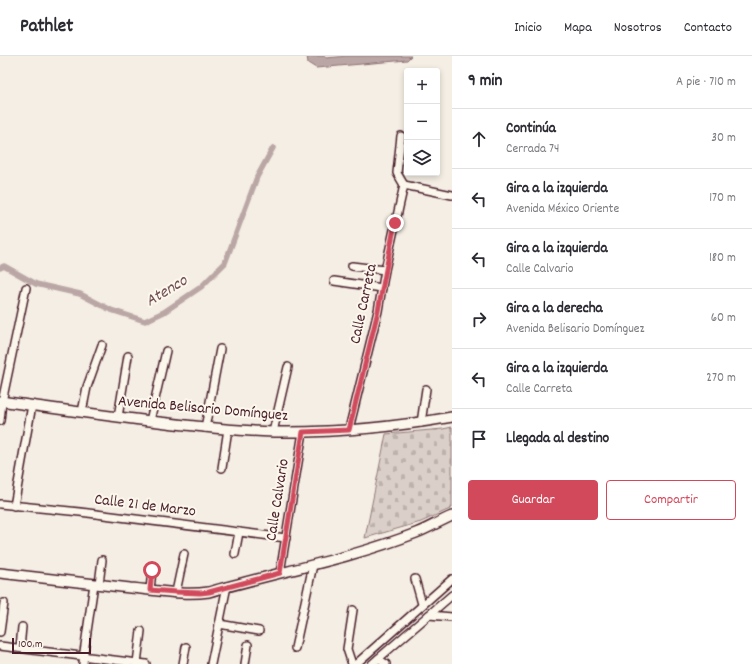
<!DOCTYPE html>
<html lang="es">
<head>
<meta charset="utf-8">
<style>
  body { margin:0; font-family:Dekko,sans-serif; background:#f7f7f7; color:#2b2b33 }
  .controls { position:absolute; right:12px; top:12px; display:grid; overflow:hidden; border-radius:4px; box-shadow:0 2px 6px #0003 }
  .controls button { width:36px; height:36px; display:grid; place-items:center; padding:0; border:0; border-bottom:1px solid #e1e1e2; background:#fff; color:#2b2b33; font:20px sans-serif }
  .scale { position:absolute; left:12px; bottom:10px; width:79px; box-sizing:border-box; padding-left:4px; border:2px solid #4a1f2b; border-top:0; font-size:11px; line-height:14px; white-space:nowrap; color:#4a1f2b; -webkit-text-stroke:3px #fbf7ec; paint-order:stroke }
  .stop { position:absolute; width:12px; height:12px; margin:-9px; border:3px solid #d1495b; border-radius:50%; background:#fff }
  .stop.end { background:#d1495b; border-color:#fff; box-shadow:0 1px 4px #0008 }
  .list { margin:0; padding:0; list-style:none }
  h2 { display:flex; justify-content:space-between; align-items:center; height:52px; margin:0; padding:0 16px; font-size:17px }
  h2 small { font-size:13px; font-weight:400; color:#7c7c81 }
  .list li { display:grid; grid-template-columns:26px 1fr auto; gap:12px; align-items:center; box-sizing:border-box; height:60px; padding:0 16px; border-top:1px solid #e1e1e2 }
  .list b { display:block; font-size:15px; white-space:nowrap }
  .list p { margin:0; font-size:13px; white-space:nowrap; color:#7c7c81 }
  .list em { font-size:13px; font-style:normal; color:#7c7c81 }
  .actions { display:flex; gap:8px; padding:12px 16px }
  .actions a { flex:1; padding:9px 0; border:1px solid #d1495b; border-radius:4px; text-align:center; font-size:14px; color:#d1495b }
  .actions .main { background:#d1495b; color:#fff }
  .icon { flex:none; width:22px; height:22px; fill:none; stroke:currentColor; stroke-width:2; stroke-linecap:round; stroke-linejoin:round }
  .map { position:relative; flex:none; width:452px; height:608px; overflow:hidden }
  header { display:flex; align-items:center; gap:24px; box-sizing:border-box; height:56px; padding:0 20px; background:#fff; border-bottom:1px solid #e1e1e2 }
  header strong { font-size:19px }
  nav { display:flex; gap:22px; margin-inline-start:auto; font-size:14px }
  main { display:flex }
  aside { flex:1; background:#fff }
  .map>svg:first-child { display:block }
</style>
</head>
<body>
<header>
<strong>Pathlet</strong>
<nav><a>Inicio</a><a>Mapa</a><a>Nosotros</a><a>Contacto</a></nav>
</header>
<main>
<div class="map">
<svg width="452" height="608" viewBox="0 0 452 608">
  <defs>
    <pattern id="cemetery-stones" width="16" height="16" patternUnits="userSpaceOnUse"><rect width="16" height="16" fill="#dbd0c9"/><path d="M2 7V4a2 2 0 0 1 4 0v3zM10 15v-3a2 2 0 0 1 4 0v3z" fill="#bdb2ad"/></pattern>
  </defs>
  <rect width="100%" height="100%" fill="#f4eee4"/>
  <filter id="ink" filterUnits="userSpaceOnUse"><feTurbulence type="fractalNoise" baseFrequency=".025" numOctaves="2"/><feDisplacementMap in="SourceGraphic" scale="8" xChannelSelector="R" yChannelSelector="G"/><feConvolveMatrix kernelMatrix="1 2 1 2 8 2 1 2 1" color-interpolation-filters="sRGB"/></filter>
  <g filter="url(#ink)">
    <!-- cemetery -->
    <path fill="url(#cemetery-stones)" stroke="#92787a" d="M 452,371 L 452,452 L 421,466 L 365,482 L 386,378 L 443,373 Z"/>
    <!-- water -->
    <path fill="#baa7a5" stroke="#8d7174" d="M 307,0 L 325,0 L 326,2 L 348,0 L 411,0 L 407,4 L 316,12 L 308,7 Z"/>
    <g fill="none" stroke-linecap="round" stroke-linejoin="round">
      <!-- canal -->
      <path stroke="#baa7a5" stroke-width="5.5" d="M 0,212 L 4,210 L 36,228 L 80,238 L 111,254 L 145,265 L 164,256 L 201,231 L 225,207 L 257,121 L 273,92"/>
      <defs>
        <g id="minor">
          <path d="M 401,80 L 397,117 L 404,129"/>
          <path d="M 404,129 L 452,139"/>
          <path d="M 352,210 L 385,214"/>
          <path d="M 334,225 L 382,232"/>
          <path d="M 82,356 L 87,331 L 102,289"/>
          <path d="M 118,361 L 128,300"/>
          <path d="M 0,365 L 2,346 L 26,232"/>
          <path d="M 150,365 L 166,295"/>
          <path d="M 421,367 L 426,333"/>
          <path d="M 205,372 L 220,293"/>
          <path d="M 349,373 L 378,255 L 385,214 L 404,129"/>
          <path d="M 273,376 L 288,311"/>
          <path d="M 222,412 L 228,373"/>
          <path d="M 0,448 L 80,456 L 286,482"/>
          <path d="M 14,450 L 32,349"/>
          <path d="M 235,498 L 239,476"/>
          <path d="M 280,517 L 303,376"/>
          <path d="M 415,523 L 422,548"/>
          <path d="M 99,528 L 102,504"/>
          <path d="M 150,534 L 152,514"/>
          <path d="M 176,536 L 184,498"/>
          <path d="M 429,559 L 452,561"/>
          <path d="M 219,568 L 259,575"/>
          <path d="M 0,576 L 4,547"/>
          <path d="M 0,590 L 146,608"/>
          <path d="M 20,592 L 22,571"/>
          <path d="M 295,592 L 313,509"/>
          <path d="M 378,603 L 386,608"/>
          <path d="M 137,607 L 141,575"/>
          <path d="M 83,608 L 84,596 L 94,528"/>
          <path d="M 183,608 L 186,591"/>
          <path d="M 211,608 L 227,530"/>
          <path d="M 245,608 L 248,589"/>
          <path d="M 352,608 L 347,593 L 353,554"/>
          <path d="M 356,608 L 452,523"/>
          <path d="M 372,608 L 452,539"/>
        </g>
        <g id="major">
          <path d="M 0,345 C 50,352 100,359 150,365 C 192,370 232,375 274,376 C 332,377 395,371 452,361"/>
          <path d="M 0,517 C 43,522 87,527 130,532 C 156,534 183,540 209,536 C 277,516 350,503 416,477 C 429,472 440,465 452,460"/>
        </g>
      </defs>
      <!-- minor casing -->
      <use href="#minor" stroke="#4a1f2b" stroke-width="10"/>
      <!-- major casing -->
      <use href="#major" stroke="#4a1f2b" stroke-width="12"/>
      <!-- minor -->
      <use href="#minor" stroke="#fbf7ec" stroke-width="7"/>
      <!-- major -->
      <use href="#major" stroke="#fbf7ec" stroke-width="9"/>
    </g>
  </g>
  <g fill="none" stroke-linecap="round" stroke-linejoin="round" filter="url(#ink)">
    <!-- route -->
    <path stroke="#d1495b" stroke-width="5" d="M 152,514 L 150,534 L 176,536 L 200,537 L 209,536 L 280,517 L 303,376 L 349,374 L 378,255 L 395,167"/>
  </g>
  <g text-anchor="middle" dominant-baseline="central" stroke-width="4" stroke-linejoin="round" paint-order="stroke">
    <!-- street labels -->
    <g font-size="16" fill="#4a1f2b" stroke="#fbf7ec">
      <text transform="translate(364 248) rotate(-78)">Calle Carreta</text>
      <text transform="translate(203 353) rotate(5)">Avenida Belisario Domínguez</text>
      <text transform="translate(278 444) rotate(-81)">Calle Calvario</text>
      <text transform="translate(145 450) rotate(7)">Calle 21 de Marzo</text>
    </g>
    <!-- water labels -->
    <g font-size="17" font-style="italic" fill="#714f56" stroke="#fbf7ec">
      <text transform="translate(167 236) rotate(-31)">Atenco</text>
    </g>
  </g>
</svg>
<div class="controls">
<button>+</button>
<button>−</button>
<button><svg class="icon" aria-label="layers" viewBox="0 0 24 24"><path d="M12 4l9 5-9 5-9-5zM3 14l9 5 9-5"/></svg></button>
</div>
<div class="scale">100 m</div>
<div class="stop" style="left:152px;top:514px"></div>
<div class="stop end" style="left:395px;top:167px"></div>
</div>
<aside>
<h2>9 min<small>A pie · 710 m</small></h2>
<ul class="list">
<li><svg class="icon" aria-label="ahead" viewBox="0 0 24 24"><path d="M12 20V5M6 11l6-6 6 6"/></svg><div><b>Continúa</b><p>Cerrada 74</p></div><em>30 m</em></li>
<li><svg class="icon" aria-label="left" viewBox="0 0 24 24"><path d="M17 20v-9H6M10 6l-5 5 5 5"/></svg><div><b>Gira a la izquierda</b><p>Avenida México Oriente</p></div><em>170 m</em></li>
<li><svg class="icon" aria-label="left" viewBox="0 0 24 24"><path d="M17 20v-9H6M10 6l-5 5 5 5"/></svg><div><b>Gira a la izquierda</b><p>Calle Calvario</p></div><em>180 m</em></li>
<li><svg class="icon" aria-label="right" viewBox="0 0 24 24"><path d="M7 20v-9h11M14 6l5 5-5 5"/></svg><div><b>Gira a la derecha</b><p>Avenida Belisario Domínguez</p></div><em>60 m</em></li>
<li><svg class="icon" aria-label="left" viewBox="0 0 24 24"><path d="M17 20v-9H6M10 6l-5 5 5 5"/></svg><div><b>Gira a la izquierda</b><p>Calle Carreta</p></div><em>270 m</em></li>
<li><svg class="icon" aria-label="arrive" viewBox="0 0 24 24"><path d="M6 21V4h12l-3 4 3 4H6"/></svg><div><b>Llegada al destino</b></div></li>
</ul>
<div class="actions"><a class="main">Guardar</a><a>Compartir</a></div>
</aside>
</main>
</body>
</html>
